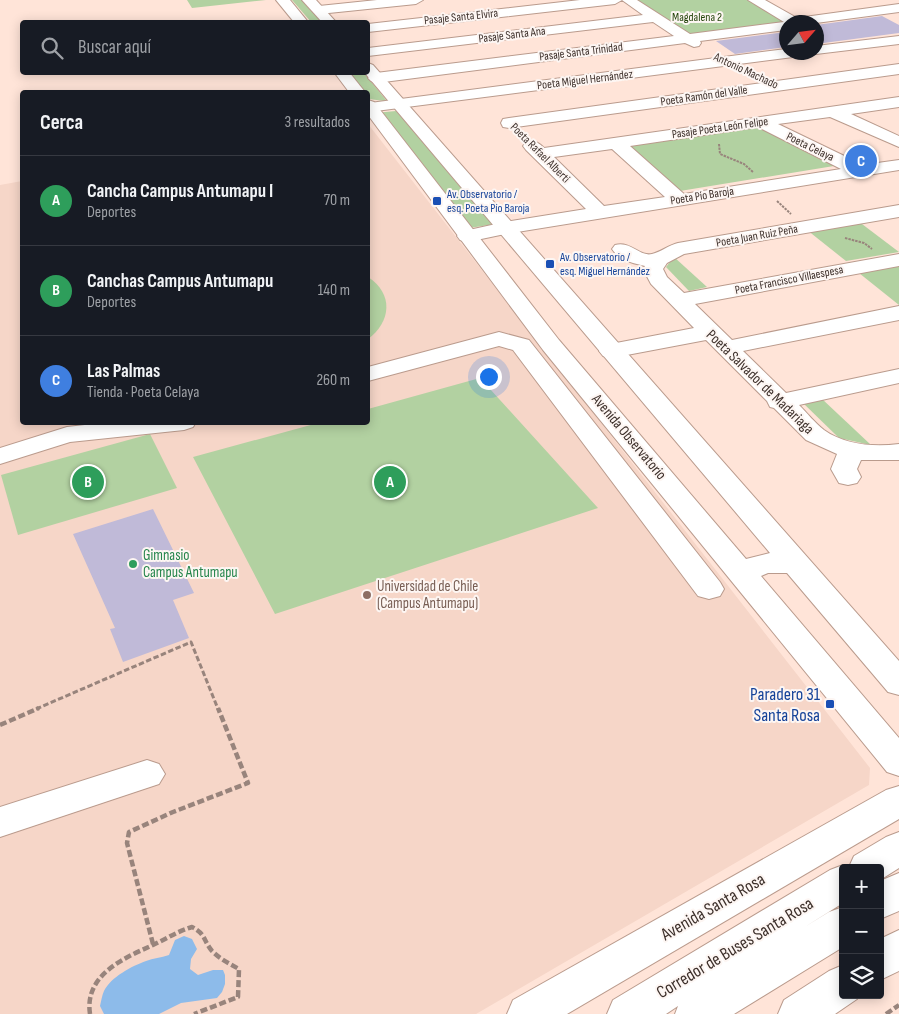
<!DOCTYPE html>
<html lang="es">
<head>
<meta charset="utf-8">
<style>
  body { margin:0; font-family:"Sofia Sans Condensed",sans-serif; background:#20242c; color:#f1f3f6 }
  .controls { position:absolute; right:15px; bottom:15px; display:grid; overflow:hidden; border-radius:5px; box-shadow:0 2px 12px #0003 }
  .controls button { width:45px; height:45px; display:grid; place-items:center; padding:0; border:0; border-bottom:1px solid #363941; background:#171b24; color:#f1f3f6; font:25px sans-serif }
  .compass { position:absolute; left:779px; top:15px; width:45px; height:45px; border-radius:50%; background:#171b24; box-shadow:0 2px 12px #0003; rotate:62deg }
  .you { position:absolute; left:488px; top:376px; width:18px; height:18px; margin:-12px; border:4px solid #fff; border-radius:50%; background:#1a73e8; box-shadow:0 0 0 8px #1a73e833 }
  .badge { display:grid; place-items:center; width:32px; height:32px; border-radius:50%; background:#3e7b91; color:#fff; font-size:16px; font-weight:700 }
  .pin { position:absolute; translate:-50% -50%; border:2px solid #fff; box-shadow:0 1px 5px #0006 }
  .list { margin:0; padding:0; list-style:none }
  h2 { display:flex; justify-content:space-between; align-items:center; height:65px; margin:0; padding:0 20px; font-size:21px }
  h2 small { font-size:16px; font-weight:400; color:#9ea1a6 }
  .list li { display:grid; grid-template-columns:32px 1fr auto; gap:15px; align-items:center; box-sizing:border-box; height:90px; padding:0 20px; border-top:1px solid #363941 }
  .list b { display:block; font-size:19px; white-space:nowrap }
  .list p { margin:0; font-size:16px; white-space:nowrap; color:#9ea1a6 }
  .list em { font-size:16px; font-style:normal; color:#9ea1a6 }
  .icon { flex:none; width:28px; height:28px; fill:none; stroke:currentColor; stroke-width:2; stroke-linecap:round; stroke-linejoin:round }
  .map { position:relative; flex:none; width:899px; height:1014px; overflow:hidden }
  .search { position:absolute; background:#171b24; box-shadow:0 2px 12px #0003; left:20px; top:20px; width:350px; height:55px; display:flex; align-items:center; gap:12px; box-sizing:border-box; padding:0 18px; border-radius:5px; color:#9ea1a6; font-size:19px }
  .panel { position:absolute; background:#171b24; box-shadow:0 2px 12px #0003; left:20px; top:90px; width:350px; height:335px; border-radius:5px }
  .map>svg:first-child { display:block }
</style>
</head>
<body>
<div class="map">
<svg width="899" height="1014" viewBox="0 0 899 1014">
  <rect width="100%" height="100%" fill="#ffe4d8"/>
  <!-- built -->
  <path fill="#f6d6c8" d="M 368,124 L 870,768 L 869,785 L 476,1014 L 0,1014 L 0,185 L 22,181 L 22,422 L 368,422 Z"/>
  <!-- green -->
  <g fill="#b2d1a1">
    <path d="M 187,0 L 266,0 L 192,8 Z"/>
    <path d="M 292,0 L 304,0 L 322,22 L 311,22 Z"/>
    <path d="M 637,0 L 750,0 L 789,22 L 691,36 Z"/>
    <path d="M 348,73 L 364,73 L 386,100 L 384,101 L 369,99 L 368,92 L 364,92 Z"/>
    <path d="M 396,111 L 495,224 L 463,229 L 374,113 Z"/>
    <path d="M 760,125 L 840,165 L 680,191 L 623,145 Z"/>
    <path d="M 858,221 L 899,252 L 846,261 L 807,230 Z"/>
    <path d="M 674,257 L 707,287 L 689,291 L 666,267 Z"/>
    <path d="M 899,265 L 899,305 L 859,273 Z"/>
    <path d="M 368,277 C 394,294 391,322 368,339 Z"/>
    <path d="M 480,378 L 598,508 L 275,614 L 193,457 L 318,423 L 368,422 L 368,409 Z"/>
    <path d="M 821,398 L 871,445 L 839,438 L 802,402 Z"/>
    <path d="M 150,434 L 177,488 L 18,535 L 1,475 Z"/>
  </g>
  <!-- water -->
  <path fill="#8dbbea" d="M 184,936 L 192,939 L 197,949 L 191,959 L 190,969 L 198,975 L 213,970 L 223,970 L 225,975 L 225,984 L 222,992 L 217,998 L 181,1003 L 159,1014 L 104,1014 L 100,1006 C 101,1002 102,995 104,991 C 111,977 132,966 146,961 C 153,958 161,958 169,955 L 175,940 Z"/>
  <!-- building -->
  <g fill="#c0bad8">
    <path d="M 882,16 L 899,25 L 899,33 L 816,44 L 816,25 Z"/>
    <path d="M 786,32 L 786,47 L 735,54 L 716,41 Z"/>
    <path d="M 153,509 L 194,593 L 173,600 L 189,638 L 123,662 L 110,629 L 115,628 L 73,534 Z"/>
  </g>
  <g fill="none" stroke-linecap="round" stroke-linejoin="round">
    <defs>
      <g id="minor">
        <path d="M 377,0 L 423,0 L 416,4 L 319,14 L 312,10 L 319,6 Z"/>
        <path d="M 580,0 L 637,0 L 690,34 L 784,22 L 748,0 L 765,0 L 797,18 L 899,4 L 899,12 L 816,23 L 786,22 L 786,30 L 700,41 L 701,43 L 699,46 L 694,47 L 685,43 L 376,83 L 371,81 L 368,78 L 371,75 L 376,73 L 674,36 L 653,22 L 368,56 L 368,48 L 643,15 L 622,0 L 615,4 L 368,32 L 368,24 Z"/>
        <path d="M 899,36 L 899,44 L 816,54 L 810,52 L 816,52 L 816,46 Z"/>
        <path d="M 786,49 L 786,52 L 808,52 L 801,56 L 368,112 L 368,104 L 370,103 Z"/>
        <path d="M 899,64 L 899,74 L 509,128 L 503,127 L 501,123 L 503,119 L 509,118 Z"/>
        <path d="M 899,97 L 899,107 L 851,114 L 899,136 L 899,147 L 830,117 L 778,124 L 863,165 L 899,160 L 899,170 L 505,234 L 467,242 L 460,240 L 457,236 L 460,232 L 505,222 L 586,209 L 526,150 L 523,146 L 526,142 C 534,140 538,142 544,148 ZM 758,127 L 841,169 L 684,194 L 630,146 ZM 612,149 L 665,197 L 604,206 L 554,157 Z"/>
        <path d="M 899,205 L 899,217 L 684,254 L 667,263 L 663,269 L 667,277 L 684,293 L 899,254 L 899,266 L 695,304 L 732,340 L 899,306 L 899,320 L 743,351 L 786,393 L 899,369 L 899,383 L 799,405 C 807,413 815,423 824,430 C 845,445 874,447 899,444 L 899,460 L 861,460 L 857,469 L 861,477 L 857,483 L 848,485 L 839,483 L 831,469 L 837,454 L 806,440 L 774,408 L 770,407 L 767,401 L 706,340 L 611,358 L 603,356 L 599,351 L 603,346 L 611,344 L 694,328 L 651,284 L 643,269 L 645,266 C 632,263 619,260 612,249 L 615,245 C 632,241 639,257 652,254 C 661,252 669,245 678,243 Z"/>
        <path d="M 499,332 L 529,340 L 720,582 L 724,589 L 720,596 L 709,599 L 698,596 L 513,350 L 499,346 L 368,381 L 368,367 Z"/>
        <path d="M 111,422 L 196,422 L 193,427 L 184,430 L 70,442 L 0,464 L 0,448 L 67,427 Z"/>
        <path d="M 147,760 L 159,764 L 165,774 L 159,784 L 0,837 L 0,807 Z"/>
        <path d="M 899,832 L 899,868 L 880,880 L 880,868 L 843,868 L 843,903 L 803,928 L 829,912 L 843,907 L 843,947 L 734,1014 L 675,1014 L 678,1006 L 666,1014 L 607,1014 L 613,1000 L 830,870 L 843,865 L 849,867 L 854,856 L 886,837 Z"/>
        <path d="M 899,873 L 899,911 L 880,919 L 880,881 Z"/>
      </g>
      <g id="major">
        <path d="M 276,0 L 290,0 L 308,22 L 294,22 Z"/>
        <path d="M 302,0 L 316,0 L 336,22 L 322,22 Z"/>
        <path d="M 368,63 L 373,65 L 899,661 L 899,695 L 888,692 L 787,573 L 768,573 L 761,576 L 899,738 L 899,776 L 887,772 L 543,350 L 368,115 L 368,100 L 374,102 L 559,340 L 746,559 L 770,553 L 364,72 L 368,72 Z"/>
        <path d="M 334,72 L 349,72 L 365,92 L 349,92 Z"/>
        <path d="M 899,786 L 899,819 L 567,1014 L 507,1014 L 513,1000 L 886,790 Z"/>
        <path d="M 899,930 L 899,971 L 880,980 L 880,939 Z"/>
        <path d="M 843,965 L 843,995 L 859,995 L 857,999 L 835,1014 L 778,1014 L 784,1000 L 829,971 Z"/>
      </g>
    </defs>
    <!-- minor casing -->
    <use href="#minor" stroke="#ba9b8d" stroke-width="2"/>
    <!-- major casing -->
    <use href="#major" stroke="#ba9b8d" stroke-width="2"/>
    <!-- path-far2 -->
    <g stroke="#98847c" stroke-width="2" stroke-dasharray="2.5 1" stroke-linecap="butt">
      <path d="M 719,144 L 720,154 L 744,164 L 753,172"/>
      <path d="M 777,201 L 791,214"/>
      <path d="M 845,238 L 864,243 L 872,249"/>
    </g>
    <!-- path-far1 -->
    <path stroke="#98847c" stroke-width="3" stroke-dasharray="5.5 2.5" stroke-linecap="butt" d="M 36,709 L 191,642 L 218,709"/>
    <!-- path -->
    <g stroke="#98847c" stroke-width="4.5" stroke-dasharray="7 3" stroke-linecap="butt">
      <path d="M 0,725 L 39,708"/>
      <path d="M 153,944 L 127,843 L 129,832 L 173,812 L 248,783 L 218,708"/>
      <path d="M 90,1014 C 84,975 124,958 153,945 C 166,939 178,931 192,927 C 206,934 203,940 212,951 C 220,959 230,964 239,969 L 238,997 L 194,1014"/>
      <path d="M 886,1014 L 899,1005"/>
    </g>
    <!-- minor -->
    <use href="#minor" fill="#fff" fill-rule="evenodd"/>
    <!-- major -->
    <use href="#major" fill="#fff" fill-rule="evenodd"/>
  </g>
  <!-- markers -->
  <g fill="#1a4fb4" stroke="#fdf6f3" stroke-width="2">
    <rect x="432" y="196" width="10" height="10" rx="2.5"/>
    <rect x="545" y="259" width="10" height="10" rx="2.5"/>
    <rect x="825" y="699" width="10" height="10" rx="2.5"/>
  </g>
  <circle fill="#2e9e5b" stroke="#fdf6f3" stroke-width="2" cx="133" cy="564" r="5"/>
  <circle fill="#8d6e63" stroke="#fdf6f3" stroke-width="2" cx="367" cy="595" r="5"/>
  <g text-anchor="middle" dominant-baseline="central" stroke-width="4" stroke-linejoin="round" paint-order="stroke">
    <!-- far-street labels -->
    <g font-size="12" fill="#3d302b" stroke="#fdf6f3">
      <text transform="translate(461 17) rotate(-6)">Pasaje Santa Elvira</text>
      <text transform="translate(512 35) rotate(-7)">Pasaje Santa Ana</text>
      <text transform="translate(581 52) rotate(-7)">Pasaje Santa Trinidad</text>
      <text transform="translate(746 71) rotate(25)">Antonio Machado</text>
      <text transform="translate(585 80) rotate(-7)">Poeta Miguel Hernández</text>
      <text transform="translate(704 96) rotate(-8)">Poeta Ramón del Valle</text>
      <text transform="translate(720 128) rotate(-8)">Pasaje Poeta León Felipe</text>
      <text transform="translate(810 147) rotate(26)">Poeta Celaya</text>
      <text transform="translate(540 153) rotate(45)">Poeta Rafael Alberti</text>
      <text transform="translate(702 196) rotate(-9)">Poeta Pío Baroja</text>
      <text transform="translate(757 236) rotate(-10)">Poeta Juan Ruiz Peña</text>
      <text transform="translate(789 280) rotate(-11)">Poeta Francisco Villaespesa</text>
    </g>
    <!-- far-park labels -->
    <g font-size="12" fill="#24440b" stroke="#fdf6f3">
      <text x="697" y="17">Magdalena 2</text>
    </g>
    <!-- far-transit labels -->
    <g font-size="12" fill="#164399" stroke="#fdf6f3" text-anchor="start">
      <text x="447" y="194">Av. Observatorio /<tspan x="447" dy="14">esq. Poeta Pío Baroja</tspan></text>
      <text x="560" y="257">Av. Observatorio /<tspan x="560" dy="14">esq. Miguel Hernández</tspan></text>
    </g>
    <!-- street labels -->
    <g font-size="15" fill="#3d302b" stroke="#fdf6f3">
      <text transform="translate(760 382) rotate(44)">Poeta Salvador de Madariaga</text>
      <text transform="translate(629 437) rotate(50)">Avenida Observatorio</text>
    </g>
    <!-- leisure labels -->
    <g font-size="15" fill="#27864d" stroke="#fdf6f3" text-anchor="start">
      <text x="143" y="555">Gimnasio<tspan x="143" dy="17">Campus Antumapu</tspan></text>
    </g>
    <!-- education labels -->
    <g font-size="15" fill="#785e54" stroke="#fdf6f3" text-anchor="start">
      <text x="377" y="586">Universidad de Chile<tspan x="377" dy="17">(Campus Antumapu)</tspan></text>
    </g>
    <!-- near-transit labels -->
    <g font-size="18" fill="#164399" stroke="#fdf6f3" text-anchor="end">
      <text x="820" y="694">Paradero 31<tspan x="820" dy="21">Santa Rosa</tspan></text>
    </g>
    <!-- near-street labels -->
    <g font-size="18" fill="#3d302b" stroke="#fdf6f3">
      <text transform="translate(713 907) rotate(-30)">Avenida Santa Rosa</text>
      <text transform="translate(735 948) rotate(-31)">Corredor de Buses Santa Rosa</text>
    </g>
  </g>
</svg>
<div class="controls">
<button>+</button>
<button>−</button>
<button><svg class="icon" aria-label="layers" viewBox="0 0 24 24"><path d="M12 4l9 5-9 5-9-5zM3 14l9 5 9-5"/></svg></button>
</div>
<svg class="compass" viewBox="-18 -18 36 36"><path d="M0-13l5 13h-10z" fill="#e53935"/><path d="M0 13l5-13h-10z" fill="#9ea1a6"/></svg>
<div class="you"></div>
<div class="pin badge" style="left:390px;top:482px;background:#2e9e5b">A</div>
<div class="pin badge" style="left:88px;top:482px;background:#2e9e5b">B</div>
<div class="pin badge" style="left:861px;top:161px;background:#3f7fe0">C</div>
<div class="search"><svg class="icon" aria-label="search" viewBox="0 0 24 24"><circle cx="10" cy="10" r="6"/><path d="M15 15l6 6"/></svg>Buscar aquí</div>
<section class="panel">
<h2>Cerca<small>3 resultados</small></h2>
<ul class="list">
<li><span class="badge" style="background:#2e9e5b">A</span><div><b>Cancha Campus Antumapu I</b><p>Deportes</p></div><em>70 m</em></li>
<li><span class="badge" style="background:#2e9e5b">B</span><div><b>Canchas Campus Antumapu</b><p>Deportes</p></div><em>140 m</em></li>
<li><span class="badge" style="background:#3f7fe0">C</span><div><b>Las Palmas</b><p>Tienda · Poeta Celaya</p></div><em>260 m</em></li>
</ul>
</section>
</div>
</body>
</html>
